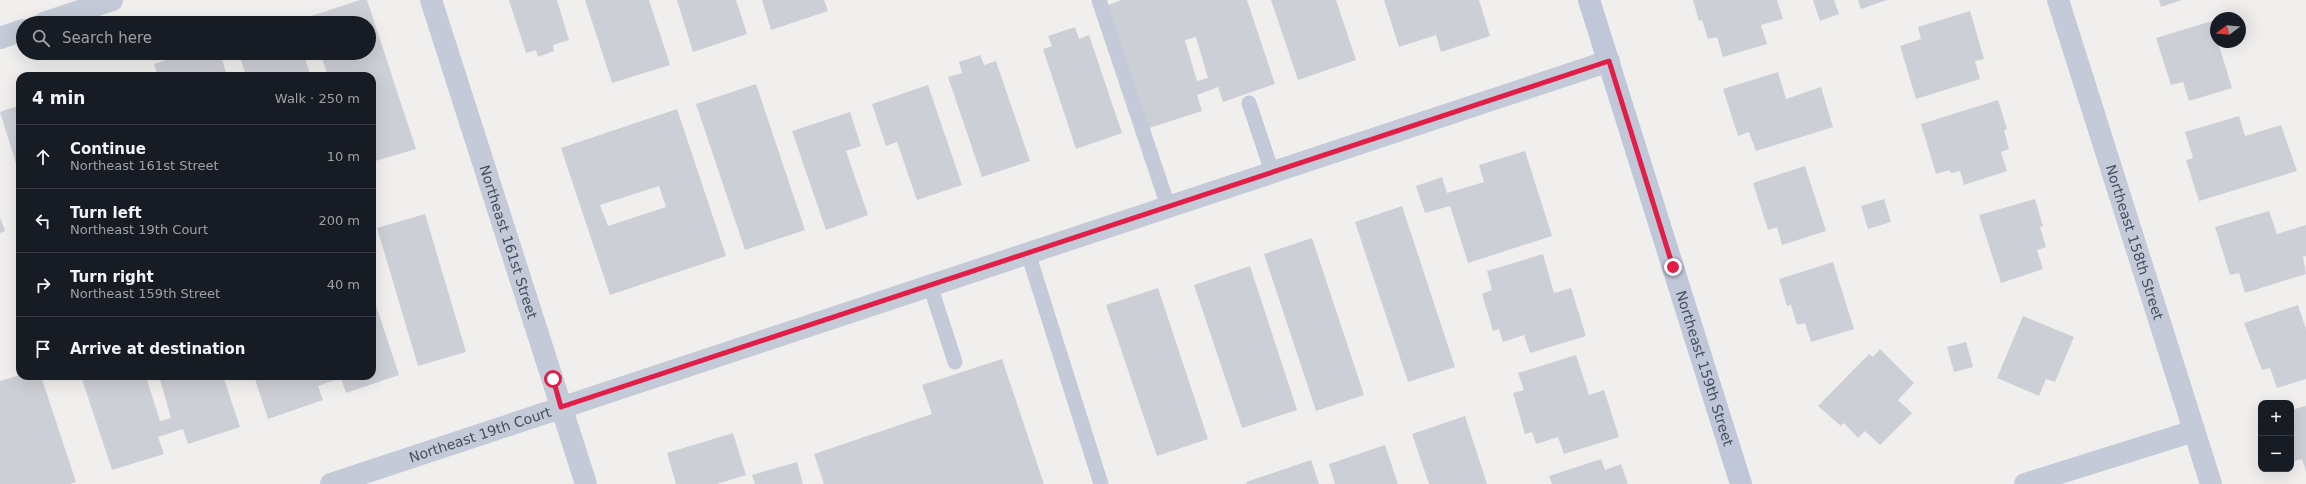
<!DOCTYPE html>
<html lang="en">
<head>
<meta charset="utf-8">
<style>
  body { margin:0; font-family:"DejaVu Sans",sans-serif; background:#242831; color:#f1f3f6 }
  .controls { position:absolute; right:12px; bottom:12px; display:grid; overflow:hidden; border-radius:8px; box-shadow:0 4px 16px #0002 }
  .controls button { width:36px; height:36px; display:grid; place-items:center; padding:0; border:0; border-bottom:1px solid #363941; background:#171b24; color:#f1f3f6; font:20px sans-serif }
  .compass { position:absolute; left:2210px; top:12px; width:36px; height:36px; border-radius:50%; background:#171b24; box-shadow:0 4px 16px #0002; rotate:254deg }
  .stop { position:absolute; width:12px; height:12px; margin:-9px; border:3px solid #e11d48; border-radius:50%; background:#fff }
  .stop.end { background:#e11d48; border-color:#fff; box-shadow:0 1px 4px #0008 }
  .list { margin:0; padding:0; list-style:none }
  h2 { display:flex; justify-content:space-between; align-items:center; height:52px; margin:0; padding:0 16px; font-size:17px }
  h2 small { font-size:13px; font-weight:400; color:#9ea1a6 }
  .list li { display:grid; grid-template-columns:26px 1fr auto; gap:12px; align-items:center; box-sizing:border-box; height:64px; padding:0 16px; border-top:1px solid #363941 }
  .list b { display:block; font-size:15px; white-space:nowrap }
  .list p { margin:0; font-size:13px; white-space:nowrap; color:#9ea1a6 }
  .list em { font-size:13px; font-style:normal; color:#9ea1a6 }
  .icon { flex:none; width:22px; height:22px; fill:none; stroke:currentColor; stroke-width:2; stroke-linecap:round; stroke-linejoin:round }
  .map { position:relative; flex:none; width:2306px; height:484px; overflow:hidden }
  .search { position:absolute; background:#171b24; box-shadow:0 4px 16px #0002; left:16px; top:16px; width:360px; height:44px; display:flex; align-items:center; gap:10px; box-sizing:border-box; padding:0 14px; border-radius:22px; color:#9ea1a6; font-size:15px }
  .panel { position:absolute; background:#171b24; box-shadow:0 4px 16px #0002; left:16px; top:72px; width:360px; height:308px; border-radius:12px }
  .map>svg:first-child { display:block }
</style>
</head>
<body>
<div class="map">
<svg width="2306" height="484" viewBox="0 0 2306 484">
  <rect width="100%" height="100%" fill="#f1efee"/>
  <!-- building -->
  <g fill="#cdcfd6" fill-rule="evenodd">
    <path d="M 360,0 L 367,0 L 416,149 L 372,162 L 372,76 L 328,76 L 320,53 L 369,53 L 369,23 L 310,23 L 308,17 Z"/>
    <path d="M 509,0 L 557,0 L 569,40 L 553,45 L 554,51 L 538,57 L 536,50 L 526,53 Z"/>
    <path d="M 585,0 L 649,0 L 670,65 L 612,83 Z"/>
    <path d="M 677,0 L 736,0 L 747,34 L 693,52 Z"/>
    <path d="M 762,0 L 824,0 L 828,11 L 771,30 Z"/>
    <path d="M 1122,0 L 1247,0 L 1275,84 L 1223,102 L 1218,87 L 1197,95 L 1202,111 L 1146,129 L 1105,6 ZM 1196,37 L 1208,78 L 1197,81 L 1185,40 Z"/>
    <path d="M 1271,0 L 1336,0 L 1356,60 L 1298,80 Z"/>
    <path d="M 1384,0 L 1479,0 L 1490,36 L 1441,52 L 1436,35 L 1399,47 Z"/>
    <path d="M 1693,0 L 1777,0 L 1783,19 L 1761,25 L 1767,44 L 1723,57 L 1717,37 L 1708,39 L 1702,20 L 1699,21 Z"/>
    <path d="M 1813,0 L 1834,0 L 1839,14 L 1820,21 Z"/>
    <path d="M 1858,0 L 1887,0 L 1861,9 Z"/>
    <path d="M 2159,0 L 2182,0 L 2161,7 Z"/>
    <path d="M 1970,11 L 1984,59 L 1975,61 L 1980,79 L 1916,99 L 1900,46 L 1921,39 L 1918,27 Z"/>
    <path d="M 2212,21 L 2216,42 L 2218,42 L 2232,88 L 2189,101 L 2183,82 L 2171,85 L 2156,38 Z"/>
    <path d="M 1075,27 L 1079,39 L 1089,35 L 1122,133 L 1076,149 L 1043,49 L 1052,46 L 1048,36 Z"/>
    <path d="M 188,53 L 220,53 L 227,76 L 158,76 L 154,64 Z"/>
    <path d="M 239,53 L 303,53 L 311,76 L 246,76 Z"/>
    <path d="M 980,55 L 984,65 L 996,61 L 1030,161 L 982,177 L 948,77 L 962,73 L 959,62 Z"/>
    <path d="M 134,72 L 135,76 L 122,76 Z"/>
    <path d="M 1778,72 L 1786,99 L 1821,87 L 1833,127 L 1756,151 L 1749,132 L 1738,136 L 1723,89 Z"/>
    <path d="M 756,84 L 805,230 L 745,250 L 696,104 Z"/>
    <path d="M 928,85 L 962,185 L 917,200 L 897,142 L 886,146 L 872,104 Z"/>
    <path d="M 1998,100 L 2007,129 L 2004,130 L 2009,149 L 2001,152 L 2007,171 L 1964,185 L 1960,171 L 1951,173 L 1950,170 L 1936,174 L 1921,124 Z"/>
    <path d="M 20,105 L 20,176 L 0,112 Z"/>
    <path d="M 677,109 L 726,256 L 610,295 L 561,148 ZM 659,186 L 666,207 L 608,226 L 600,205 Z"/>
    <path d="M 850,112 L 861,146 L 846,151 L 868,215 L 826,230 L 792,131 Z"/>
    <path d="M 2239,116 L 2245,136 L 2281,125 L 2297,171 L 2199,201 L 2186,160 L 2193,158 L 2185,132 Z"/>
    <path d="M 1525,151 L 1552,236 L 1468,263 L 1450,206 L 1425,213 L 1416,186 L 1442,177 L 1447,193 L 1484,182 L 1479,165 Z"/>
    <path d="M 1805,166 L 1826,231 L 1782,245 L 1777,227 L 1768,230 L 1753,183 Z"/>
    <path d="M 1884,199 L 1891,222 L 1868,229 L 1861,206 Z"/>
    <path d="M 2035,199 L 2043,226 L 2040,227 L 2046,247 L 2037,250 L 2043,269 L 2001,283 L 1979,215 Z"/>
    <path d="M 1402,206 L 1455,367 L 1408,382 L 1355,222 Z"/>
    <path d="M 2269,211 L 2277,234 L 2306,225 L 2306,256 L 2303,257 L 2306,274 L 2245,293 L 2239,273 L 2230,275 L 2215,227 Z"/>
    <path d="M 425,214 L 466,352 L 418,366 L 377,228 Z"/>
    <path d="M 0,217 L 5,231 L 0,233 Z"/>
    <path d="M 1312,238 L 1364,395 L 1316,411 L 1264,254 Z"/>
    <path d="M 1543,254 L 1554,293 L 1571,288 L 1586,336 L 1530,353 L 1524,335 L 1503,342 L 1499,329 L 1493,331 L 1482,294 L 1492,290 L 1487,271 Z"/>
    <path d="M 1833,262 L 1854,329 L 1811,342 L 1805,323 L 1797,325 L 1791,305 L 1787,306 L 1779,279 Z"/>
    <path d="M 1250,266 L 1297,410 L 1242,428 L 1194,285 Z"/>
    <path d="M 1158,288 L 1208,439 L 1157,456 L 1106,305 Z"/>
    <path d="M 372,293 L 399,375 L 346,393 L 341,378 L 318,386 L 323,400 L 268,419 L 254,376 L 372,376 Z"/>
    <path d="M 2298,305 L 2306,329 L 2306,379 L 2277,388 L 2270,368 L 2262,370 L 2244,323 Z"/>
    <path d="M 2023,316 L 2074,337 L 2055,382 L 2046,379 L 2039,396 L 1997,378 Z"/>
    <path d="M 1966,342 L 1973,367 L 1954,372 L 1947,347 Z"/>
    <path d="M 1880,349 L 1914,383 L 1898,400 L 1912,413 L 1880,445 L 1865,431 L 1858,438 L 1844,423 L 1841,426 L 1818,406 L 1869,354 L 1873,357 Z"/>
    <path d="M 1576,355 L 1589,395 L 1604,390 L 1619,437 L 1564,454 L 1558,437 L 1536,444 L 1532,432 L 1525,434 L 1513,393 L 1524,390 L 1518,373 Z"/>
    <path d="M 1002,359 L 1044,484 L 824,484 L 814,454 L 932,414 L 922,385 Z"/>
    <path d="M 20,375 L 41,376 L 76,482 L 70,484 L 0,484 L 0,381 Z"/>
    <path d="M 81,376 L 223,376 L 240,427 L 188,444 L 183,429 L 158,437 L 164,454 L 112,470 ZM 159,376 L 171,418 L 160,421 L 147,380 Z"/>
    <path d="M 2306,406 L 2306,472 L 2302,459 L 2291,462 L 2291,410 Z"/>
    <path d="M 1465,416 L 1487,484 L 1429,484 L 1412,434 Z"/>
    <path d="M 733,433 L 746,475 L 717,484 L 676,484 L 667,453 Z"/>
    <path d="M 1385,445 L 1398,484 L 1335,484 L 1329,464 Z"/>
    <path d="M 1601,459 L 1605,470 L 1621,464 L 1628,484 L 1552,484 L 1549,476 Z"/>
    <path d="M 1311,460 L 1319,484 L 1247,484 L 1246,482 Z"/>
    <path d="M 797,462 L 803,484 L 755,484 L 752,475 Z"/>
  </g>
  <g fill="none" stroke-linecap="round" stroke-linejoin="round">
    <!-- lane -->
    <g stroke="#c4cad7" stroke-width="15">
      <path d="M 1099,0 L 1168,206"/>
      <path d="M 1249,103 L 1272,172"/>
      <path d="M 1028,253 L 1101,484"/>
      <path d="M 930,285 L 955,362"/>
    </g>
    <!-- street -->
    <g stroke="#c4cad7" stroke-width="22">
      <path id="s1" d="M 431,0 L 586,484"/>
      <path id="s2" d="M 2058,0 L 2211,484"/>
      <path d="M 44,23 L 112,0"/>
      <path d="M 0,38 L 23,30"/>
      <path id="s3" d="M 331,484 L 1609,61"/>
      <path d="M 2025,484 L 2194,431"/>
    </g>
    <!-- secondary -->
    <path stroke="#bfc7d9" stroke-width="22" id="s4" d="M 1589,0 L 1741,484"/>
  </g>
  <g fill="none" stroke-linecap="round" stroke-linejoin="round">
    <!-- route -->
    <path stroke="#e11d48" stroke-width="5" d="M 553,379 L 561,407 L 1609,61 L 1673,267"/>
  </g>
  <g text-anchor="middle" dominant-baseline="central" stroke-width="3" stroke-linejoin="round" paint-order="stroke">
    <!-- street labels -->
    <g font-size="14" fill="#454d5d" stroke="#fff">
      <text stroke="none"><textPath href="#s1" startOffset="254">Northeast 161st Street</textPath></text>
      <text stroke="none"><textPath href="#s2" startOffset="254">Northeast 158th Street</textPath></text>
      <text stroke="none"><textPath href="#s4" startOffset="386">Northeast 159th Street</textPath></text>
      <text stroke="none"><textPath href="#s3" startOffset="157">Northeast 19th Court</textPath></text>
    </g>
  </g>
</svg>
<div class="controls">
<button>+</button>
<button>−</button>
</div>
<svg class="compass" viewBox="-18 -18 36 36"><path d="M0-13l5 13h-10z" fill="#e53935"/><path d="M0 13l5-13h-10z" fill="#9ea1a6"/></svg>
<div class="stop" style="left:553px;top:379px"></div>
<div class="stop end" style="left:1673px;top:267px"></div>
<div class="search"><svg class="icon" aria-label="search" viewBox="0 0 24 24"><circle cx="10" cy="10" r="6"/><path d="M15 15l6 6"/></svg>Search here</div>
<section class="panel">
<h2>4 min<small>Walk · 250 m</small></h2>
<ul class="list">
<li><svg class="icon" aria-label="ahead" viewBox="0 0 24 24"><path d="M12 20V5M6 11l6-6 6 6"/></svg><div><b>Continue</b><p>Northeast 161st Street</p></div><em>10 m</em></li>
<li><svg class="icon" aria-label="left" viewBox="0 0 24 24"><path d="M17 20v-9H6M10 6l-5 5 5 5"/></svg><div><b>Turn left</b><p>Northeast 19th Court</p></div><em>200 m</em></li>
<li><svg class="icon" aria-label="right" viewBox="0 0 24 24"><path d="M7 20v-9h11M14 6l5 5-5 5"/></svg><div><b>Turn right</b><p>Northeast 159th Street</p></div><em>40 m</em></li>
<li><svg class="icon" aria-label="arrive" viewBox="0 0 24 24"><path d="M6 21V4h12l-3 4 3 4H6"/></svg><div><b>Arrive at destination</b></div></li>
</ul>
</section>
</div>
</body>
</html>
